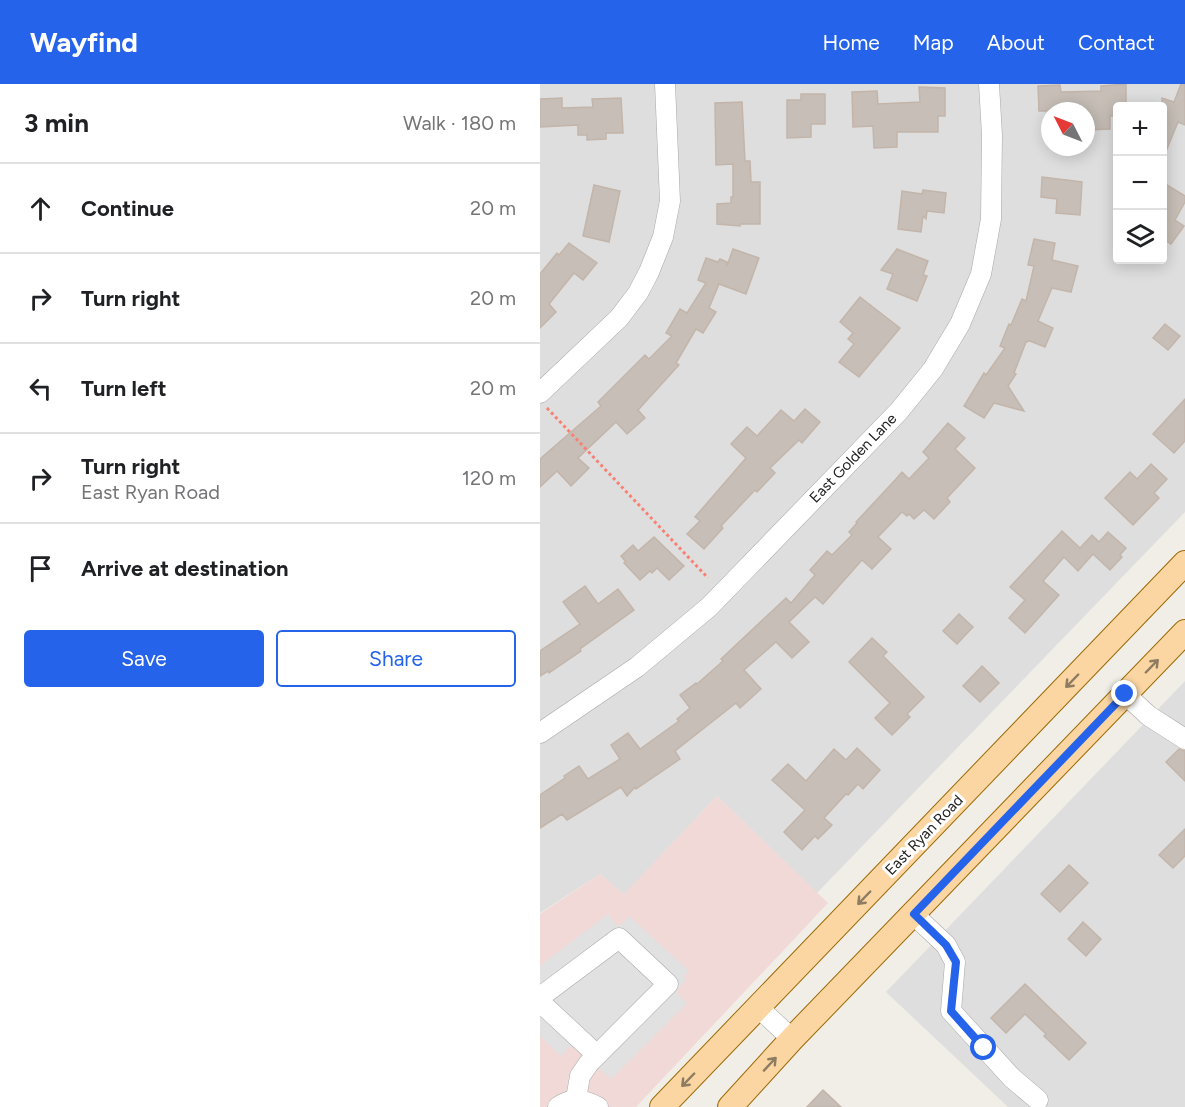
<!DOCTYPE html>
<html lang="en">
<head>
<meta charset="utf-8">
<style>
  body { margin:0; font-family:Figtree,sans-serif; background:#f2f2f2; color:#202124 }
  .controls { position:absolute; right:18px; top:18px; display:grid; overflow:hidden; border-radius:6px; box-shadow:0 3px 15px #0003 }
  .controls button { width:54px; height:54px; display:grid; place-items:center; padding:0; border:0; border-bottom:2px solid #e0e0e0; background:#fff; color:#202124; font:30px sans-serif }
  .compass { position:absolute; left:501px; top:18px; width:54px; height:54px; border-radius:50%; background:#fff; box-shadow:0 3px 15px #0003; rotate:312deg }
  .stop { position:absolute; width:18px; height:18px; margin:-14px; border:4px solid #2563eb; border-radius:50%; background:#fff }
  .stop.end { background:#2563eb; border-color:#fff; box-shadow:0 2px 6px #0008 }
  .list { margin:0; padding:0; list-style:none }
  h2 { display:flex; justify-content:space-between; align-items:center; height:78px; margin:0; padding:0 24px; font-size:26px }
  h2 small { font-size:20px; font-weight:400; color:#757577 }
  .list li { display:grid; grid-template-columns:39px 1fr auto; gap:18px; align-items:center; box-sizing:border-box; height:90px; padding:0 24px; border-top:2px solid #e0e0e0 }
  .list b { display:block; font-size:22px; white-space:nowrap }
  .list p { margin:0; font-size:20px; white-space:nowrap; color:#757577 }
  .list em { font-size:20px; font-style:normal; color:#757577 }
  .actions { display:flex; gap:12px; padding:18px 24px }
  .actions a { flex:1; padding:14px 0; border:2px solid #2563eb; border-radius:6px; text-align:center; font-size:21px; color:#2563eb }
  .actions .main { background:#2563eb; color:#fff }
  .icon { flex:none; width:33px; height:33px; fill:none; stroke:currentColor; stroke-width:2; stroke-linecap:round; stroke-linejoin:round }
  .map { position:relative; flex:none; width:645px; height:1023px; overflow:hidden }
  header { display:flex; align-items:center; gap:36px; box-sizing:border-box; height:84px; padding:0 30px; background:#2563eb; color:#fff }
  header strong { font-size:28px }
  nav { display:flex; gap:33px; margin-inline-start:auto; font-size:21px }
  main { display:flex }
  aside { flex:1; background:#fff }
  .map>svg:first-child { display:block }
</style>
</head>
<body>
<header>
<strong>Wayfind</strong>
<nav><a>Home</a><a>Map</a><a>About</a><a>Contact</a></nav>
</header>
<main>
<aside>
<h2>3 min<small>Walk · 180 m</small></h2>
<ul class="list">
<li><svg class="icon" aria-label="ahead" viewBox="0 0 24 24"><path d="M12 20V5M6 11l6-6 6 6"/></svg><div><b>Continue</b></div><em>20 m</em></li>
<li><svg class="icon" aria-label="right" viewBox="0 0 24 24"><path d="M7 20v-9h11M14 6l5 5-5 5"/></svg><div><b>Turn right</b></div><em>20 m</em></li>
<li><svg class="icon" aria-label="left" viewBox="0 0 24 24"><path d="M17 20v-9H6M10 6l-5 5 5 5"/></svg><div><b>Turn left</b></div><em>20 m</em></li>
<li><svg class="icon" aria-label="right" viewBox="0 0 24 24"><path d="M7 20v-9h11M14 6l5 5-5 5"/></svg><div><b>Turn right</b><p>East Ryan Road</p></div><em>120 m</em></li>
<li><svg class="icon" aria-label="arrive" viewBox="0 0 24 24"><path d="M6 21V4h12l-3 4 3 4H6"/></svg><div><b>Arrive at destination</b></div></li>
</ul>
<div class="actions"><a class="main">Save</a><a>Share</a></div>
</aside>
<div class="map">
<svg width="645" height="1023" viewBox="0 0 645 1023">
  <rect width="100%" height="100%" fill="#f1eee8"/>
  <!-- residential -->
  <g fill="#dfdede" fill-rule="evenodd">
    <path d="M 0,0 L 645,0 L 645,428 L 277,809 L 177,712 L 84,811 L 60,790 L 0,829 ZM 578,22 L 622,22 L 622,176 L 578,176 ZM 510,27 L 546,27 L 546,63 L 510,63 Z"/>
    <path d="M 645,597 L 645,1023 L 468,1023 L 346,908 Z"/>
  </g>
  <!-- commercial -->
  <path fill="#f1d9d8" d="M 177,712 L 288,819 L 96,1023 L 0,1023 L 0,830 L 60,790 L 84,810 Z"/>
  <!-- parking -->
  <path fill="#e1e1e1" d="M 68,830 L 76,841 L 81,841 L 89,832 L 149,887 L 144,892 L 146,896 L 137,906 L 137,910 L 147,919 L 71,995 L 33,963 L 29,963 L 21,972 L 0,952 L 0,882 Z"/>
  <!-- building -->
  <g fill="#c6beb7" stroke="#c3b5aa" stroke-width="1.5">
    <path d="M 586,0 L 586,22 L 578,22 L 578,32 L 570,32 L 570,45 L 547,46 L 547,27 L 499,27 L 498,2 L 520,1 L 521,8 L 561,7 L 561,2 Z"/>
    <path d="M 641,0 L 645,0 L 645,41 L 638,38 L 622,77 L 622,14 L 634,18 Z"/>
    <path d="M 379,3 L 405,4 L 405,32 L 398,32 L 398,48 L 357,48 L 357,63 L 334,64 L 333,42 L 313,43 L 312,8 L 337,7 L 338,20 L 380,18 Z"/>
    <path d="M 261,10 L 285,10 L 285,40 L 271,40 L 271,53 L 247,54 L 247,16 L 261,16 Z"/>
    <path d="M 22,14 L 22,24 L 53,23 L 52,15 L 81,14 L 83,49 L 66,49 L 66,55 L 47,56 L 47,51 L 38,51 L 38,41 L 0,43 L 0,15 Z"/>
    <path d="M 202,18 L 205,77 L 210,77 L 211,98 L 220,98 L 220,140 L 200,140 L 200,142 L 177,140 L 177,120 L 191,119 L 191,113 L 193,113 L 193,80 L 176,81 L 175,19 Z"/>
    <path d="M 502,93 L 542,98 L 540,131 L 516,129 L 517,115 L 501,113 Z"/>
    <path d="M 622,98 L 645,112 L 645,118 L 635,136 L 644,142 L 631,160 L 623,155 L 622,157 Z"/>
    <path d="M 54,101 L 80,107 L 69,158 L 43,152 Z"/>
    <path d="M 383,106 L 406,109 L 404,129 L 387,127 L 386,135 L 383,132 L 381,148 L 358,145 L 362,107 L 382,110 Z"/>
    <path d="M 494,155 L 515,159 L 512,176 L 538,182 L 531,208 L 512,204 L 498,237 L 513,244 L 505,263 L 490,257 L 486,258 L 474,289 L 476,290 L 468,302 L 484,327 L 454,319 L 444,334 L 424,322 L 444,289 L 446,291 L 465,264 L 460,262 L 469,240 L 471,241 L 482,215 L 486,217 L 494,182 L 488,181 Z"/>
    <path d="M 29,159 L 57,179 L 43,196 L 34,189 L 9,220 L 16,228 L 0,244 L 0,190 L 17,169 L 19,171 Z"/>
    <path d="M 193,165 L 219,174 L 206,210 L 179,200 L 169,224 L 176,228 L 163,249 L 156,245 L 136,279 L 139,281 L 98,326 L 105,334 L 87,350 L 76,338 L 38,374 L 49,384 L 31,402 L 17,387 L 0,403 L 0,375 L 61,322 L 58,318 L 105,271 L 109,275 L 132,252 L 126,249 L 140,225 L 147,229 L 166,199 L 158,196 L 166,174 L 178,178 L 180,175 L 187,178 L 187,182 Z"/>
    <path d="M 357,165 L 388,177 L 383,191 L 387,192 L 377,217 L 347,205 L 353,190 L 341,186 Z"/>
    <path d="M 320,213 L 360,244 L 319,293 L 299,278 L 314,260 L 308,255 L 313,249 L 300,238 Z"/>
    <path d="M 625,240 L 640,252 L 628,266 L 613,254 Z"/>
    <path d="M 645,315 L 645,357 L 634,369 L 613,350 Z"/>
    <path d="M 265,325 L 280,338 L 262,359 L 259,356 L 230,384 L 235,389 L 217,408 L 215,406 L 181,442 L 183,444 L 164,465 L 147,450 L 160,437 L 155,433 L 206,374 L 191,360 L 207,343 L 217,352 L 241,326 L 254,337 Z"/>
    <path d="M 408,339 L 425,354 L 415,365 L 435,384 L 407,414 L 410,418 L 394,435 L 384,426 L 374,435 L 369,430 L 367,432 L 362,428 L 338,453 L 351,465 L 332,485 L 322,476 L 283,520 L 275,513 L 249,538 L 269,558 L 252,574 L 236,558 L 204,586 L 221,605 L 200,624 L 196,619 L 135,667 L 140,675 L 96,705 L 95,703 L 87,712 L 81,703 L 27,736 L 22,730 L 0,744 L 0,711 L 25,694 L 24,692 L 39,682 L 48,695 L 80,675 L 71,661 L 88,649 L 100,665 L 139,637 L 137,635 L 150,624 L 140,611 L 156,599 L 157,600 L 183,577 L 181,575 L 246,514 L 251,519 L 275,491 L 270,486 L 287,467 L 292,471 L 312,451 L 309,448 L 317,439 L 316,438 L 356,395 L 362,388 L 369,395 L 389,374 L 383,368 Z"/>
    <path d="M 611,380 L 627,395 L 614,409 L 619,414 L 593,441 L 565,414 L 590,388 L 597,395 Z"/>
    <path d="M 522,447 L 540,464 L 552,451 L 559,458 L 568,448 L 586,464 L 580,471 L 582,473 L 570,486 L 553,470 L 538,487 L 524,473 L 503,497 L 519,511 L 485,549 L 469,534 L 485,516 L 470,503 Z"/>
    <path d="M 114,453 L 144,482 L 129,496 L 117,484 L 112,489 L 110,487 L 100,496 L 84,479 L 86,478 L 81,472 L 93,461 L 98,467 Z"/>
    <path d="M 45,502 L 58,520 L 78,505 L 94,526 L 40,565 L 41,567 L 9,589 L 8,587 L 0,592 L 0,567 L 40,540 L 23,518 Z"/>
    <path d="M 419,530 L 433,543 L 417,560 L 403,547 Z"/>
    <path d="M 332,554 L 347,568 L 343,572 L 384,613 L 367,630 L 370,633 L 352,651 L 335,634 L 350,619 L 309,578 Z"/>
    <path d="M 442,582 L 459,599 L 440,618 L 423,602 Z"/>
    <path d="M 317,664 L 340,686 L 323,705 L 318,700 L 308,711 L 306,710 L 284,734 L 292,741 L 278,755 L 275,752 L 262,766 L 244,748 L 265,726 L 232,696 L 248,680 L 266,697 L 294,665 L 306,676 Z"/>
    <path d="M 639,665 L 645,667 L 645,697 L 626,678 Z"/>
    <path d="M 645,745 L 645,772 L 633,784 L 619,771 Z"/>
    <path d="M 529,781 L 548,799 L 520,828 L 501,810 Z"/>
    <path d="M 543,838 L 561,855 L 546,872 L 528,855 Z"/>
    <path d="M 485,900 L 546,959 L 529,976 L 504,952 L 506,950 L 485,930 L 466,949 L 451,934 Z"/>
    <path d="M 283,1006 L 301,1023 L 267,1023 Z"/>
  </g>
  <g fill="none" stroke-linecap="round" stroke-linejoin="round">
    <defs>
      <g id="minor">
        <path d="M 0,309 L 79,234 L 98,209 L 109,188 L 123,153 L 130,117 L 125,0"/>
        <path d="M 585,610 L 609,632 L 645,655"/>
        <path d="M 0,649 L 97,583 L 169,523 L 359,327 L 393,285 L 420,240 L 441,190 L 451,135 L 452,51 L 449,0"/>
        <path d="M 373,830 L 406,861 L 415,878 L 411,927 L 472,994 L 498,1016"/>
        <path d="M 0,913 L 79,854 L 128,900 L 49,979 L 40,992 L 36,1015"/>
        <path d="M 0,918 L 57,971"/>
        <path d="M 219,924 L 252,955"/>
        <path d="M 18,1023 C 32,1013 43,1015 58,1023"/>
      </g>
      <g id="major">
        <path d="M 122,1023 L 645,479"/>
        <path d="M 190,1023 L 252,955 L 645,548"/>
      </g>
    </defs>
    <!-- minor casing -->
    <use href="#minor" stroke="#a8a8a8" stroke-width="21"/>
    <!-- major casing -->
    <use href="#major" stroke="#9b6a02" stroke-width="26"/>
    <!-- path -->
    <path stroke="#f88172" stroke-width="3" stroke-dasharray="3 3" stroke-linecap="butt" d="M 7,324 L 168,494"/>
    <!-- minor -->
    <use href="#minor" stroke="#fff" stroke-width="20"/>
    <!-- major -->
    <use href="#major" stroke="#fbd6a3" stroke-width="24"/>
  </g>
  <!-- one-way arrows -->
  <defs><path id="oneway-shaft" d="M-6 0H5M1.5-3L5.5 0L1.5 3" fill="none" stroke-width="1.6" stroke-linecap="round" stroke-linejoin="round" transform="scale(1.5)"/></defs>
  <g stroke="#8e7c62">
    <use href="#oneway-shaft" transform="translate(612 582) rotate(-46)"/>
    <use href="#oneway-shaft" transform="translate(532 597) rotate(134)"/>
    <use href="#oneway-shaft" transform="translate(324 814) rotate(134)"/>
    <use href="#oneway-shaft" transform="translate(230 980) rotate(-47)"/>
    <use href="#oneway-shaft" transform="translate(148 996) rotate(134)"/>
  </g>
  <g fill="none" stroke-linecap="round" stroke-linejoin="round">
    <!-- route -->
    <path stroke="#2563eb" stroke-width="8" d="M 444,964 L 411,927 L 416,878 L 406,861 L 374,830 L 585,610"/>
  </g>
  <g text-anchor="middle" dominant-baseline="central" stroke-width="6" stroke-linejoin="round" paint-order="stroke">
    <!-- street labels -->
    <g font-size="15" fill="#212121" stroke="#fff">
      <text transform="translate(313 374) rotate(-46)">East Golden Lane</text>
      <text transform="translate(384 751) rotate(-46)">East Ryan Road</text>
    </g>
  </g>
</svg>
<div class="controls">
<button>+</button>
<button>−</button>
<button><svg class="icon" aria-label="layers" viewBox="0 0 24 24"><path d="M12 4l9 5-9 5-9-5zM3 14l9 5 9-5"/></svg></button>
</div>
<svg class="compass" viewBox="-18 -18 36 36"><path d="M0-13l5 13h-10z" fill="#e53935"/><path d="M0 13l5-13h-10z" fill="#757577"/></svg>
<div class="stop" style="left:444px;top:964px"></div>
<div class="stop end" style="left:585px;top:610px"></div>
</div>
</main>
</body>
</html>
